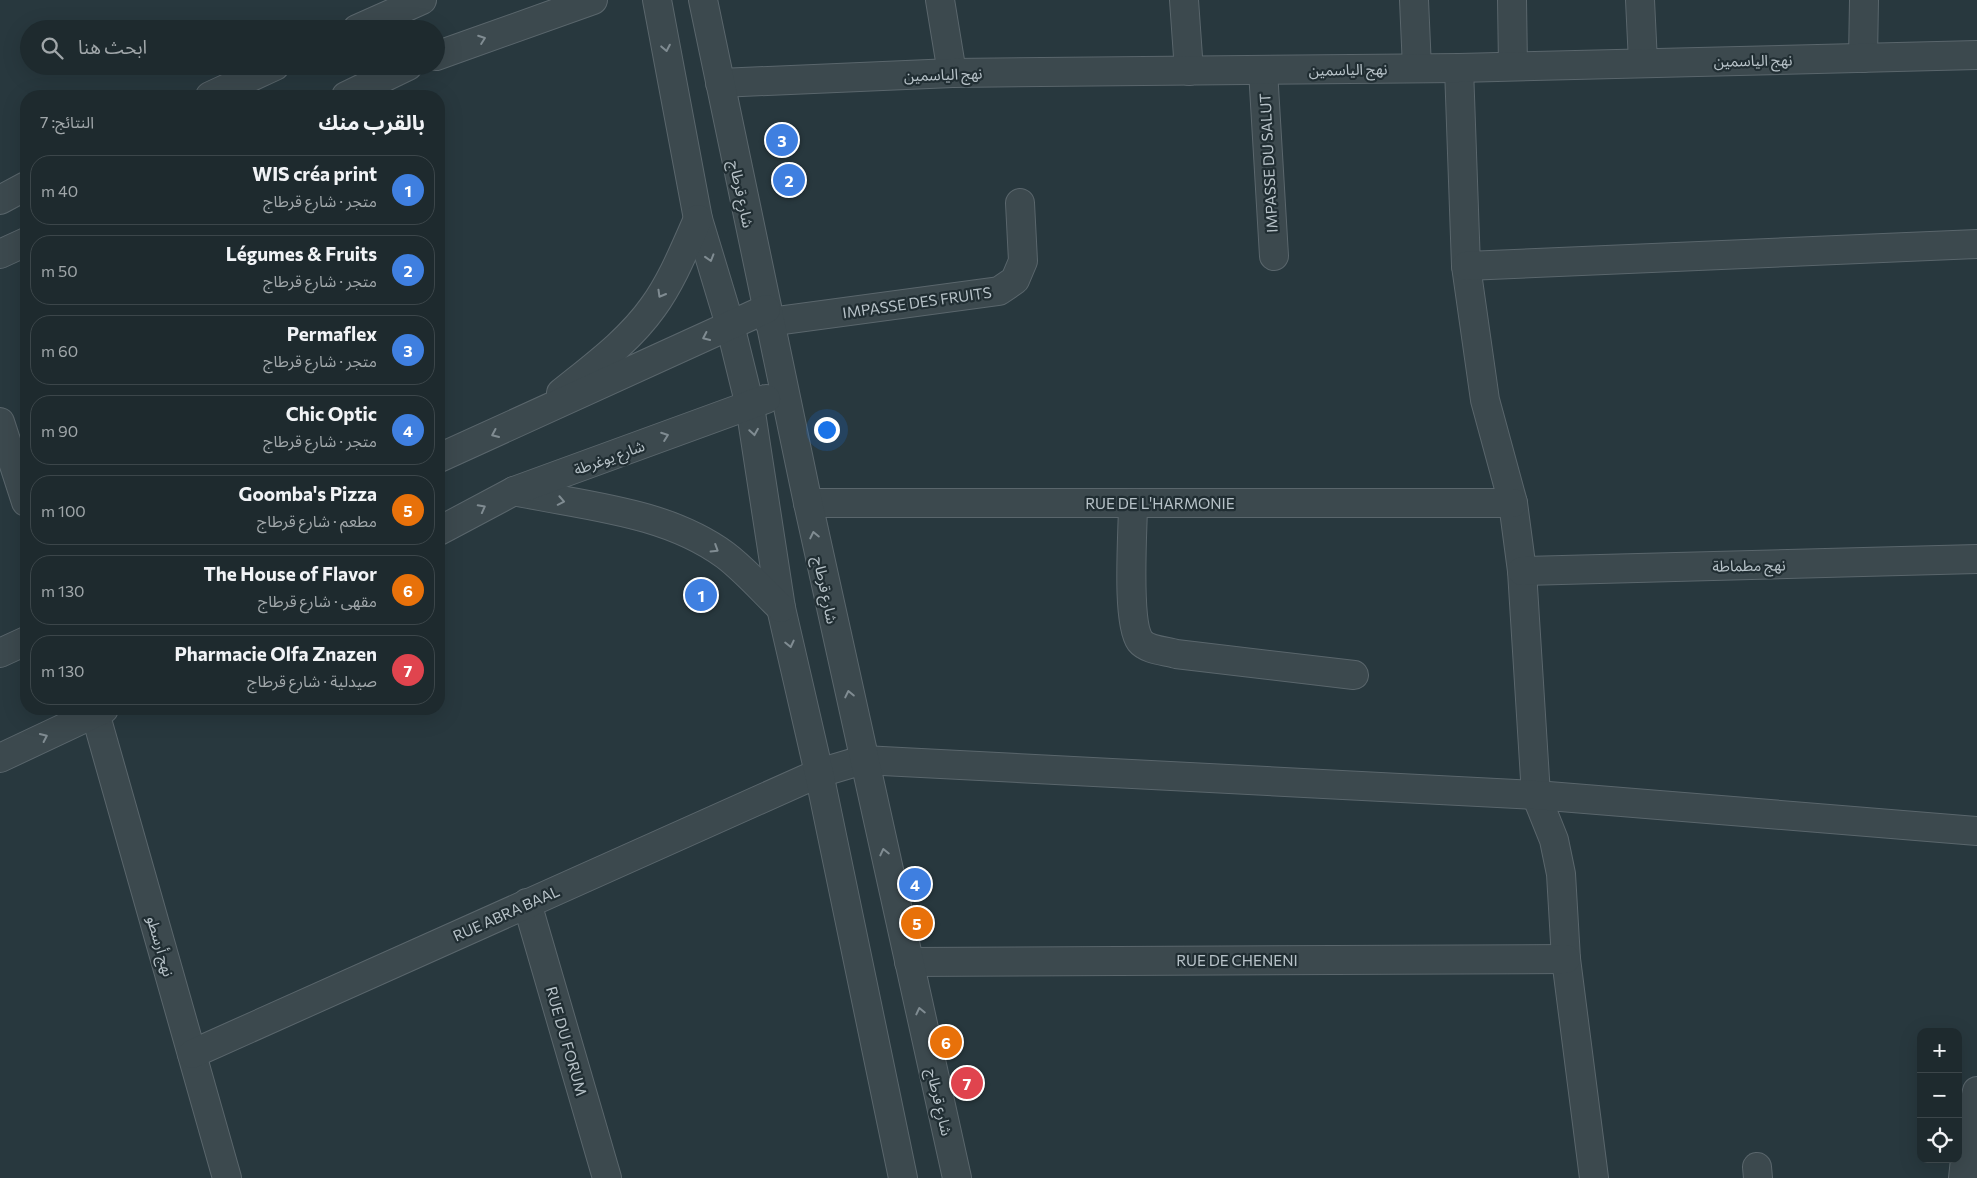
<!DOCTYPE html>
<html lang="ar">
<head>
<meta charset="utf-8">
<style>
  body { margin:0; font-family:Commissioner,"Noto Sans Arabic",sans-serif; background:#2b363a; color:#f1f3f6; direction:rtl }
  .controls { position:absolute; right:15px; bottom:15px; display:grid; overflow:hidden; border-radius:10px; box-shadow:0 5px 20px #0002 }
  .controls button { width:45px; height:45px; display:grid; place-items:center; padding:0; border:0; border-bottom:1px solid #3c464a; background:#1e2a2e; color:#f1f3f6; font:25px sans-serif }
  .you { position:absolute; left:826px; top:429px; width:18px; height:18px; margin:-12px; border:4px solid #fff; border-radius:50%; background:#1a73e8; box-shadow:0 0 0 8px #1a73e833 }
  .badge { display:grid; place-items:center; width:32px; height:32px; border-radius:50%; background:#d93025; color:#fff; font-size:16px; font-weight:700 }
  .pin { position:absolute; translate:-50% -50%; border:2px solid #fff; box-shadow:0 1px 5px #0006 }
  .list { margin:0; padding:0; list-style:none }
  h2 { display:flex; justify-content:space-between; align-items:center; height:65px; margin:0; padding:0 20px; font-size:21px }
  h2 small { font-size:16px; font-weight:400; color:#a1a7aa }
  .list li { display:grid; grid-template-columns:32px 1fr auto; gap:15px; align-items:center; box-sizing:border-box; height:70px; margin:0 10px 10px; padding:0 10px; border:1px solid #3c464a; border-radius:20px }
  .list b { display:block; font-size:19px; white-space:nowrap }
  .list p { margin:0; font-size:16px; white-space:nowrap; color:#a1a7aa }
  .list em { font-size:16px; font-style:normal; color:#a1a7aa }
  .icon { flex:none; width:28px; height:28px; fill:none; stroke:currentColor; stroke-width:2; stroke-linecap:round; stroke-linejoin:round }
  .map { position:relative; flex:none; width:1977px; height:1178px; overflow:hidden; direction:ltr }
  .search { position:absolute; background:#1e2a2e; box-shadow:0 5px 20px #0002; left:20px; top:20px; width:425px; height:55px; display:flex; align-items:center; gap:12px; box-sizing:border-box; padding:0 18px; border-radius:28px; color:#a1a7aa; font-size:19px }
  .panel { position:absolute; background:#1e2a2e; box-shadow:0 5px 20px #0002; left:20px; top:90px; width:425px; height:625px; border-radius:20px; direction:rtl }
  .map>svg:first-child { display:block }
</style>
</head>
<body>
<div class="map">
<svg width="1977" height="1178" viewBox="0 0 1977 1178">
  <rect width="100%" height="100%" fill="#28383e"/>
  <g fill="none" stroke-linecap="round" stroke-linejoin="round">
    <defs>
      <g id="minor">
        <path d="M 940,0 L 952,73"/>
        <path d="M 1184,0 L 1189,71"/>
        <path d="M 1414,0 L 1417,68"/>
        <path d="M 1512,0 L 1513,66"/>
        <path d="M 1640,0 L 1643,62"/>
        <path d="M 357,29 L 422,0"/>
        <path d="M 436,56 L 593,0"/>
        <path d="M 1863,58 L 1864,0"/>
        <path d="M 1459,68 L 1466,266 L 1485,400 L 1513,503 L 1522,571 L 1536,795 L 1554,840 L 1561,874 L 1566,959 L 1594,1178"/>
        <path d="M 1263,70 L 1274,256"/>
        <path d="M 720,83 L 952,73 L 1459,68 L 1977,55"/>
        <path d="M 210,96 L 275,66"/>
        <path d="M 346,96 L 408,66"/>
        <path d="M 0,200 L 26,186"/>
        <path d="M 0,254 L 26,242"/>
        <path d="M 1466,266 L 1977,244"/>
        <path d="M 769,322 L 999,291 L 1015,280 L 1023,261 L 1020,203"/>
        <path d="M 0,422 L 26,502"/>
        <path d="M 808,503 L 1513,503"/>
        <path d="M 1133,503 C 1133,531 1126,621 1140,641 C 1147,650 1166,651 1176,654 L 1354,675"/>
        <path d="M 1522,571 L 1977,559"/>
        <path d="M 94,709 L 227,1178"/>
        <path d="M 527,903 L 607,1178"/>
        <path d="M 909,962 L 1566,959"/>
        <path d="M 192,1054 L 819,773 L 863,760 L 1536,795 L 1977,831"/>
        <path d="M 1757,1167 L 1758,1178"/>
        <path d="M 1963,1178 L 1968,1131 L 1977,1091"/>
      </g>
      <g id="tertiary">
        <path d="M 657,0 L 698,219 L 730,325 L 750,406 L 781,608 L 819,773 L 903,1178"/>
        <path d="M 703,0 L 808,503 L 957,1178"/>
        <path d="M 561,393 C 593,367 629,341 653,307 C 672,281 685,248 698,219"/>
        <path d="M 439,458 L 766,309"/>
        <path d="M 514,491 C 584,506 665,511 725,555 C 745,570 763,591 781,608"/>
        <path d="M 439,531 L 514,491 L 766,399"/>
        <path d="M 0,653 L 26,641"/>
        <path d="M 0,758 L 104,709"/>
      </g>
    </defs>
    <!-- minor casing -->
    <use href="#minor" stroke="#5a666c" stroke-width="30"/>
    <!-- tertiary casing -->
    <use href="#tertiary" stroke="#5a666c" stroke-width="30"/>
    <!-- minor -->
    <use href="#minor" stroke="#3c494e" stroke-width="28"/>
    <!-- tertiary -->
    <use href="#tertiary" stroke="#3c494e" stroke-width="28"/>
  </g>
  <!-- one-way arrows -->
  <defs><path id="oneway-chevron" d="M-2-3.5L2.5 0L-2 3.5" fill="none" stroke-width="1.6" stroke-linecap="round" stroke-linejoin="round" transform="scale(1.25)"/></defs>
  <g stroke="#808c92">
    <use href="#oneway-chevron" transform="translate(482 39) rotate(-20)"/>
    <use href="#oneway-chevron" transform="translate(666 48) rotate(79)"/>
    <use href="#oneway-chevron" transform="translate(710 258) rotate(73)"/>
    <use href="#oneway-chevron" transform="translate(661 294) rotate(120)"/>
    <use href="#oneway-chevron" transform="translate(706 337) rotate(155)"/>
    <use href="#oneway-chevron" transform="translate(754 432) rotate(81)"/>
    <use href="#oneway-chevron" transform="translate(495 434) rotate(156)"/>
    <use href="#oneway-chevron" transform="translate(665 436) rotate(-20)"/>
    <use href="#oneway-chevron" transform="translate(561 501) rotate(11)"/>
    <use href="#oneway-chevron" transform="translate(482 508) rotate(-28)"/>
    <use href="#oneway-chevron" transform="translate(814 535) rotate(-102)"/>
    <use href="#oneway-chevron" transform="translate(715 549) rotate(32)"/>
    <use href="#oneway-chevron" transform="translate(790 644) rotate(77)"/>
    <use href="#oneway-chevron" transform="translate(849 694) rotate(-102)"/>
    <use href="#oneway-chevron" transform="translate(44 737) rotate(-25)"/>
    <use href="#oneway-chevron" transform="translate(884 852) rotate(-103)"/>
    <use href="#oneway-chevron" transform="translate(920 1011) rotate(-103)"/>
  </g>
  <g text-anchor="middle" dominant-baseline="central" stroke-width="4.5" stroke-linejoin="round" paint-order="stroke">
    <!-- street labels -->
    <g font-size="15" fill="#b8c3c9" stroke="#212e33">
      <text transform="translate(1753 60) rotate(-1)">نهج الياسمين</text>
      <text transform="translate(1348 69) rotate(-1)">نهج الياسمين</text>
      <text transform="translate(943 74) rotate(-2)">نهج الياسمين</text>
      <text transform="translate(1268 163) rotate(-93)">IMPASSE DU SALUT</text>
      <text transform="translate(742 194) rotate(78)">شارع قرطاج</text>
      <text transform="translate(917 302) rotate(-8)">IMPASSE DES FRUITS</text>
      <text transform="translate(609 457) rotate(-20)">شارع يوغرطة</text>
      <text x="1160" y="503">RUE DE L'HARMONIE</text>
      <text transform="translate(1749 565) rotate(-1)">نهج مطماطة</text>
      <text transform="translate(826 590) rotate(78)">شارع قرطاج</text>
      <text transform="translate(506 913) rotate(-24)">RUE ABRA BAAL</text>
      <text transform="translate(161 946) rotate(74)">نهج أرسطو</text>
      <text x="1237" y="960">RUE DE CHENENI</text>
      <text transform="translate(567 1041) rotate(74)">RUE DU FORUM</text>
      <text transform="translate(940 1102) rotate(77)">شارع قرطاج</text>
    </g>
  </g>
</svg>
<div class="controls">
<button>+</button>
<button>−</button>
<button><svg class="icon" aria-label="locate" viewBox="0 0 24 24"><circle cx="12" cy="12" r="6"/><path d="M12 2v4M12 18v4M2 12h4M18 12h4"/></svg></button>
</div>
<div class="you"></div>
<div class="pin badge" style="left:701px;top:595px;background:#3f7fe0">1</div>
<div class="pin badge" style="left:789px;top:180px;background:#3f7fe0">2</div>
<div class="pin badge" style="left:782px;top:140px;background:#3f7fe0">3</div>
<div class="pin badge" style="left:915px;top:884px;background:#3f7fe0">4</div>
<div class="pin badge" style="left:917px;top:923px;background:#e8710a">5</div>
<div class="pin badge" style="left:946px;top:1042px;background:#e8710a">6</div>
<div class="pin badge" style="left:967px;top:1083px;background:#e0444e">7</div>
<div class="search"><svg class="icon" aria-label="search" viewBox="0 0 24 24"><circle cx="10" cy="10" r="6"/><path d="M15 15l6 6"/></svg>ابحث هنا</div>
<section class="panel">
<h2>بالقرب منك<small>النتائج: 7</small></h2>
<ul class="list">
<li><span class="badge" style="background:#3f7fe0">1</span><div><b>WIS créa print</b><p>متجر · شارع قرطاج</p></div><em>40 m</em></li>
<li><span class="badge" style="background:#3f7fe0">2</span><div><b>Légumes &amp; Fruits</b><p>متجر · شارع قرطاج</p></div><em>50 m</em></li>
<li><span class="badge" style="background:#3f7fe0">3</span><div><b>Permaflex</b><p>متجر · شارع قرطاج</p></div><em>60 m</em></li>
<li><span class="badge" style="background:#3f7fe0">4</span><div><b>Chic Optic</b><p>متجر · شارع قرطاج</p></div><em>90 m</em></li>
<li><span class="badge" style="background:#e8710a">5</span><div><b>Goomba's Pizza</b><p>مطعم · شارع قرطاج</p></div><em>100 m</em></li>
<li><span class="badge" style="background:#e8710a">6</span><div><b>The House of Flavor</b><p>مقهى · شارع قرطاج</p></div><em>130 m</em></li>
<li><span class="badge" style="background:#e0444e">7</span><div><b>Pharmacie Olfa Znazen</b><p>صيدلية · شارع قرطاج</p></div><em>130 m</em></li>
</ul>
</section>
</div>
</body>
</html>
